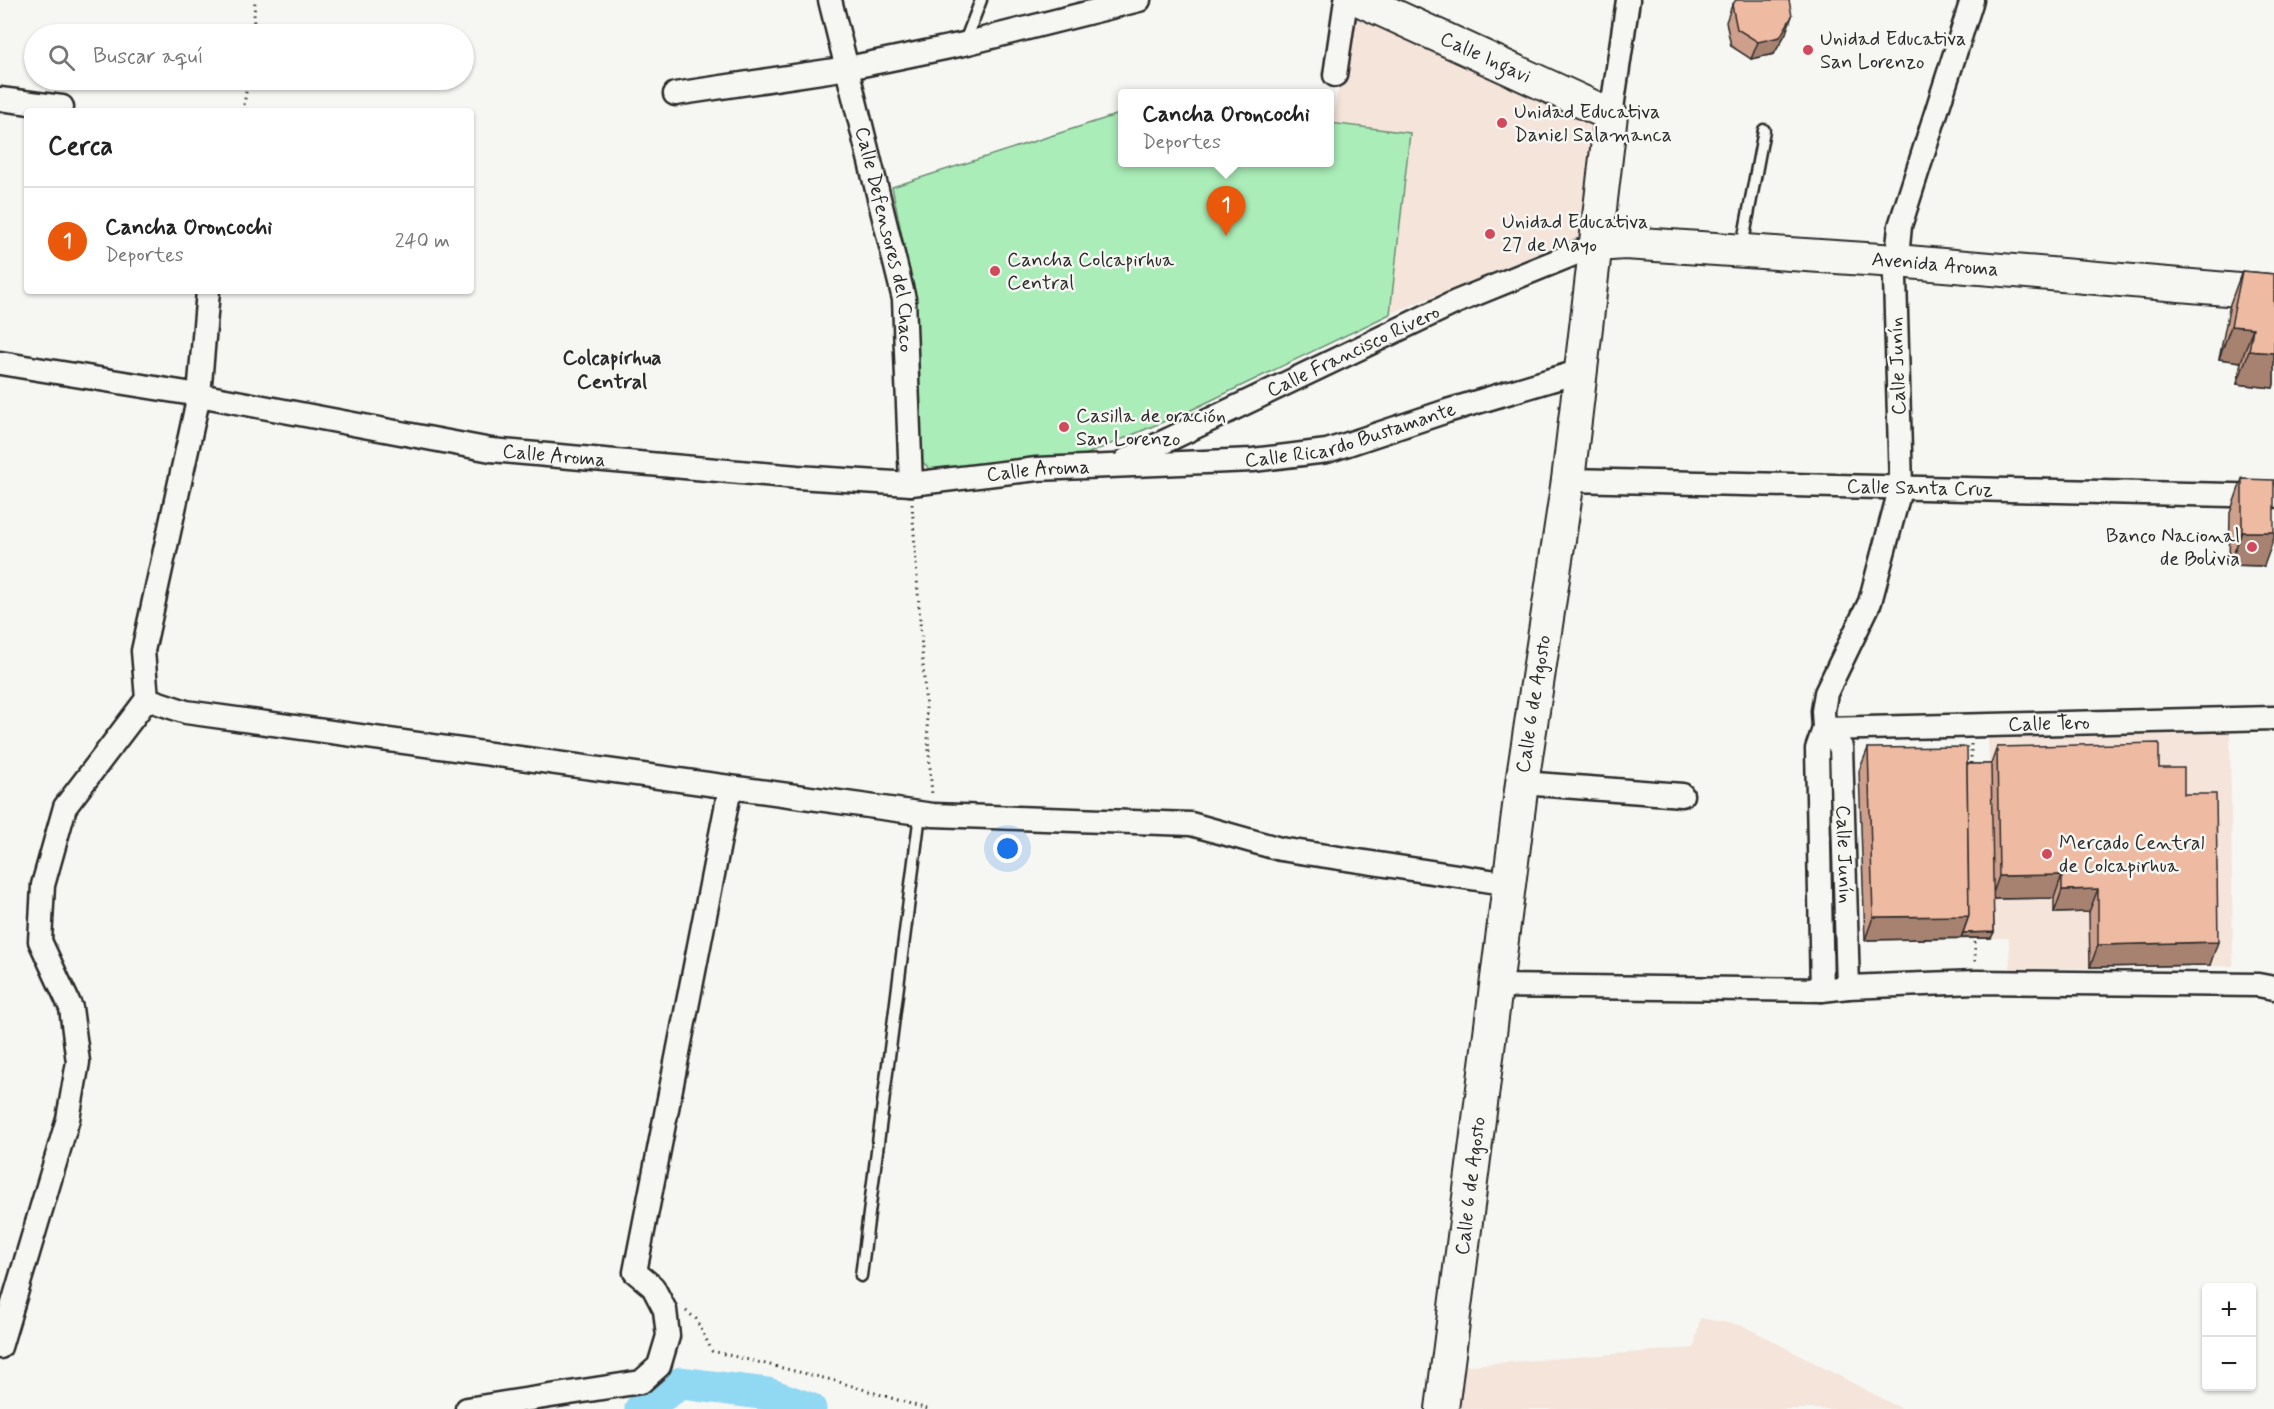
<!DOCTYPE html>
<html lang="es">
<head>
<meta charset="utf-8">
<style>
  body { margin:0; font-family:Mynerve,sans-serif; background:#f2f2f2; color:#222 }
  .controls { position:absolute; right:18px; bottom:18px; display:grid; overflow:hidden; border-radius:6px; box-shadow:0 2px 4px #0004 }
  .controls button { width:54px; height:54px; display:grid; place-items:center; padding:0; border:0; border-bottom:2px solid #e0e0e0; background:#fff; color:#222; font:30px sans-serif }
  .you { position:absolute; left:1008px; top:849px; width:21px; height:21px; margin:-15px; border:4px solid #fff; border-radius:50%; background:#1a73e8; box-shadow:0 0 0 9px #1a73e833 }
  .badge { display:grid; place-items:center; width:39px; height:39px; border-radius:50%; background:#ea580c; color:#fff; font-size:20px; font-weight:700 }
  .pin { position:absolute; translate:-50% -50px; filter:drop-shadow(0 2px 3px #0008) }
  .pin::after { content:''; position:absolute; top:32px; width:21px; height:18px; background:inherit; clip-path:polygon(0 0,100% 0,50% 100%) }
  .popup { position:absolute; left:1118px; top:89px; width:216px; height:78px; box-sizing:border-box; display:grid; place-content:center; border-radius:6px; background:#fff; filter:drop-shadow(0 2px 4px #0005); font-size:20px; white-space:nowrap; color:#767676 }
  .popup b { font-size:22px; color:#222 }
  .popup::after { content:''; position:absolute; left:50%; top:100%; margin-left:-12px; border:12px solid transparent; border-top-color:#fff }
  .list { margin:0; padding:0; list-style:none }
  h2 { display:flex; justify-content:space-between; align-items:center; height:78px; margin:0; padding:0 24px; font-size:26px }
  h2 small { font-size:20px; font-weight:400; color:#767676 }
  .list li { display:grid; grid-template-columns:39px 1fr auto; gap:18px; align-items:center; box-sizing:border-box; height:108px; padding:0 24px; border-top:2px solid #e0e0e0 }
  .list b { display:block; font-size:22px; white-space:nowrap }
  .list p { margin:0; font-size:20px; white-space:nowrap; color:#767676 }
  .list em { font-size:20px; font-style:normal; color:#767676 }
  .icon { flex:none; width:33px; height:33px; fill:none; stroke:currentColor; stroke-width:2; stroke-linecap:round; stroke-linejoin:round }
  .map { position:relative; flex:none; width:2274px; height:1409px; overflow:hidden }
  .search { position:absolute; background:#fff; box-shadow:0 2px 4px #0004; left:24px; top:24px; width:450px; height:66px; display:flex; align-items:center; gap:15px; box-sizing:border-box; padding:0 21px; border-radius:33px; color:#767676; font-size:22px }
  .panel { position:absolute; background:#fff; box-shadow:0 2px 4px #0004; left:24px; top:108px; width:450px; height:186px; border-radius:6px }
  .map>svg:first-child { display:block }
</style>
</head>
<body>
<div class="map">
<svg width="2274" height="1409" viewBox="0 0 2274 1409">
  <rect width="100%" height="100%" fill="#f6f6f2"/>
  <filter id="ink" filterUnits="userSpaceOnUse"><feTurbulence type="fractalNoise" baseFrequency=".0167" numOctaves="2"/><feDisplacementMap in="SourceGraphic" scale="12" xChannelSelector="R" yChannelSelector="G"/><feConvolveMatrix kernelMatrix="1 2 1 2 8 2 1 2 1" color-interpolation-filters="sRGB"/></filter>
  <g filter="url(#ink)">
    <!-- built -->
    <g fill="#f4e4da">
      <path d="M 1353,10 L 1597,120 L 1583,235 L 1390,314 L 1410,133 L 1332,123 Z"/>
      <path d="M 2230,732 L 2233,966 L 2010,969 L 2009,938 L 1865,940 L 1859,771 L 1989,769 L 1988,735 Z"/>
      <path d="M 1700,1318 L 1744,1326 L 1902,1409 L 1461,1409 L 1459,1366 L 1694,1348 Z"/>
    </g>
    <!-- green -->
    <path fill="#aaedb8" stroke="#6a8c72" stroke-width="1.5" d="M 1122,113 L 1122,162 L 1330,162 L 1330,123 L 1410,133 L 1390,314 L 1191,410 L 1073,460 L 930,469 L 918,458 L 915,299 L 892,187 Z"/>
    <g fill="none" stroke-linecap="round" stroke-linejoin="round">
      <!-- river -->
      <path stroke="#91d8f3" stroke-width="33" d="M 641,1409 L 681,1383 L 768,1394 L 810,1409"/>
      <defs>
        <g id="lane">
          <path d="M 964,44 L 981,0"/>
          <path d="M 1742,247 L 1764,130"/>
          <path d="M 861,1276 L 920,814"/>
        </g>
        <g id="street">
          <path id="s1" d="M 830,0 L 904,299 L 911,484"/>
          <path d="M 1335,75 L 1346,0"/>
          <path d="M 675,94 L 848,68 L 964,44 L 1139,0"/>
          <path d="M 0,99 L 62,107"/>
          <path d="M 1611,115 L 1628,0"/>
          <path id="s2" d="M 0,363 L 199,395 L 491,450 L 797,477 L 911,484 L 1037,469 L 1253,460 L 1327,451 L 1447,411 L 1581,371"/>
          <path id="s3" d="M 1126,460 L 1456,302 L 1596,245"/>
          <path id="s4" d="M 1568,480 L 2274,496"/>
          <path d="M 147,699 L 186,712 L 933,815 L 1191,824 L 1280,849 L 1510,884"/>
          <path id="s5" d="M 1824,729 L 2274,718"/>
          <path id="s6" d="M 1824,729 L 1841,747 L 1848,987"/>
          <path d="M 1522,783 L 1682,795"/>
          <path d="M 1497,986 L 1822,990 L 1848,987 L 1976,982 L 2258,985 L 2274,988"/>
          <path d="M 1822,990 L 1817,749 L 1824,729 L 1823,711 L 1826,693 L 1870,602 L 1901,486 L 1895,278 L 1900,226 L 1972,0"/>
          <path d="M 0,1347 L 68,1119 L 78,1062 L 71,1008 L 40,941 L 43,885 L 65,807 L 147,699 L 143,651 L 199,395 L 208,291"/>
          <path d="M 467,1409 L 641,1382 L 659,1366 L 668,1336 L 665,1310 L 653,1287 L 635,1272 L 730,788"/>
        </g>
        <g id="secondary">
          <path id="s7" d="M 1360,0 L 1611,115 L 1568,480 L 1522,783 L 1442,1409"/>
          <path id="s8" d="M 1596,245 L 1625,243 L 1896,261 L 2274,293"/>
        </g>
      </defs>
      <!-- lane casing -->
      <use href="#lane" stroke="#2b2b2b" stroke-width="15"/>
      <!-- street casing -->
      <use href="#street" stroke="#2b2b2b" stroke-width="27"/>
      <!-- secondary casing -->
      <use href="#secondary" stroke="#2b2b2b" stroke-width="36"/>
      <!-- path -->
      <g stroke="#2b2b2b" stroke-width="3" stroke-dasharray="1.5 4.5" stroke-linecap="butt">
        <path d="M 253,34 L 255,0"/>
        <path d="M 243,111 L 248,80"/>
        <path d="M 912,504 L 932,796"/>
        <path d="M 1971,744 L 1971,768"/>
        <path d="M 1975,936 L 1975,962"/>
        <path d="M 686,1311 L 696,1319 L 712,1351 L 836,1381 L 927,1409"/>
      </g>
      <!-- lane -->
      <use href="#lane" stroke="#f6f6f2" stroke-width="10"/>
      <!-- street -->
      <use href="#street" stroke="#f6f6f2" stroke-width="22"/>
      <!-- secondary -->
      <use href="#secondary" stroke="#f6f6f2" stroke-width="32"/>
    </g>
    <!-- wall -->
    <g fill="#cea08b" stroke="#2b2b2b" stroke-width="1.5">
      <path d="M 1732,5 L 1786,33 L 1774,54 L 1751,59 L 1731,46 L 1726,22 Z"/>
      <path d="M 2242,271 L 2274,274 L 2274,384 L 2273,388 L 2237,384 L 2241,362 L 2219,359 L 2230,304 Z"/>
      <path d="M 2242,479 L 2264,566 L 2229,565 L 2230,513 Z"/>
      <path d="M 1997,747 L 2159,768 L 2184,794 L 2210,965 L 2090,967 L 2089,912 L 2054,913 L 2054,898 L 1993,899 L 1994,932 L 1991,938 L 1865,940 L 1859,771 L 1868,748 L 1967,764 L 1991,764 Z"/>
    </g>
    <!-- shaded-wall -->
    <g fill="#a78271" stroke="#2b2b2b" stroke-width="1.5">
      <path d="M 1792,16 L 1786,33 L 1774,54 L 1751,59 L 1758,42 Z"/>
      <path d="M 2231,326 L 2253,328 L 2241,362 L 2219,359 Z"/>
      <path d="M 2249,351 L 2274,353 L 2274,384 L 2273,388 L 2237,384 Z"/>
      <path d="M 2242,532 L 2274,532 L 2274,538 L 2264,566 L 2229,565 Z"/>
      <path d="M 2062,875 L 2054,898 L 1991,899 L 1999,876 Z"/>
      <path d="M 2098,889 L 2089,912 L 2054,913 L 2062,890 Z"/>
      <path d="M 1969,916 L 1961,938 L 1865,940 L 1873,917 Z"/>
      <path d="M 1994,932 L 1991,938 L 1961,938 L 1963,933 Z"/>
      <path d="M 2218,942 L 2210,965 L 2090,967 L 2098,945 Z"/>
    </g>
    <!-- building -->
    <g fill="#efbaa2" stroke="#2b2b2b" stroke-width="1.5">
      <path d="M 1736,0 L 1789,0 L 1792,16 L 1780,37 L 1758,42 L 1737,29 L 1732,5 Z"/>
      <path d="M 2242,271 L 2274,274 L 2274,353 L 2249,351 L 2253,328 L 2231,326 Z"/>
      <path d="M 2242,479 L 2274,480 L 2274,532 L 2242,532 Z"/>
      <path d="M 2159,743 L 2159,768 L 2184,768 L 2184,794 L 2216,794 L 2218,942 L 2098,945 L 2098,889 L 2062,890 L 2062,875 L 1999,876 L 1997,747 Z"/>
      <path d="M 1967,747 L 1969,916 L 1873,917 L 1868,748 Z"/>
      <path d="M 1967,764 L 1991,764 L 1994,932 L 1963,933 L 1969,916 Z"/>
    </g>
  </g>
  <!-- markers -->
  <g fill="#d1495b" stroke="#f6f6f2" stroke-width="2">
    <circle cx="1808" cy="50" r="6"/>
    <circle cx="1502" cy="123" r="6"/>
    <circle cx="1490" cy="234" r="6"/>
    <circle cx="995" cy="271" r="6"/>
    <circle cx="1064" cy="427" r="6"/>
    <circle cx="2252" cy="547" r="6"/>
    <circle cx="2047" cy="854" r="6"/>
  </g>
  <g text-anchor="middle" dominant-baseline="central" stroke-width="5" stroke-linejoin="round" paint-order="stroke">
    <!-- poi labels -->
    <g font-size="20" fill="#2b2b2b" stroke="#f6f6f2" text-anchor="start">
      <text x="1820" y="39">Unidad Educativa<tspan x="1820" dy="23">San Lorenzo</tspan></text>
      <text x="1514" y="112">Unidad Educativa<tspan x="1514" dy="23">Daniel Salamanca</tspan></text>
      <text x="1502" y="222">Unidad Educativa<tspan x="1502" dy="23">27 de Mayo</tspan></text>
      <text x="1007" y="260">Cancha Colcapirhua<tspan x="1007" dy="23">Central</tspan></text>
      <text x="1076" y="416">Casilla de oración<tspan x="1076" dy="23">San Lorenzo</tspan></text>
      <text x="2240" y="536" text-anchor="end">Banco Nacional<tspan x="2240" dy="23">de Bolivia</tspan></text>
      <text x="2059" y="843">Mercado Central<tspan x="2059" dy="23">de Colcapirhua</tspan></text>
    </g>
    <!-- street labels -->
    <g font-size="20" fill="#2b2b2b" stroke="#f6f6f2">
      <text stroke="none"><textPath href="#s7" startOffset="138">Calle Ingavi</textPath></text>
      <text stroke="none"><textPath href="#s1" startOffset="246">Calle Defensores del Chaco</textPath></text>
      <text stroke="none"><textPath href="#s8" startOffset="340">Avenida Aroma</textPath></text>
      <text stroke="none"><textPath href="#s3" startOffset="252">Calle Francisco Rivero</textPath></text>
      <text transform="translate(1898 366) rotate(-92)">Calle Junín</text>
      <text stroke="none"><textPath href="#s2" startOffset="1364">Calle Ricardo Bustamante</textPath></text>
      <text stroke="none"><textPath href="#s2" startOffset="562">Calle Aroma</textPath></text>
      <text stroke="none"><textPath href="#s2" startOffset="1048">Calle Aroma</textPath></text>
      <text stroke="none"><textPath href="#s4" startOffset="352">Calle Santa Cruz</textPath></text>
      <text transform="translate(1534 704) rotate(-81)">Calle 6 de Agosto</text>
      <text stroke="none"><textPath href="#s5" startOffset="225">Calle Tero</textPath></text>
      <text stroke="none"><textPath href="#s6" startOffset="132">Calle Junín</textPath></text>
      <text transform="translate(1471 1186) rotate(-83)">Calle 6 de Agosto</text>
    </g>
    <!-- neighbourhood labels -->
    <g font-size="21" font-weight="bold" fill="#2b2b2b" stroke="#f6f6f2">
      <text x="612" y="358">Colcapirhua<tspan x="612" dy="24">Central</tspan></text>
    </g>
  </g>
</svg>
<div class="controls">
<button>+</button>
<button>−</button>
</div>
<div class="you"></div>
<div class="pin badge" style="left:1226px;top:236px">1</div>
<div class="popup"><b>Cancha Oroncochi</b>Deportes</div>
<div class="search"><svg class="icon" aria-label="search" viewBox="0 0 24 24"><circle cx="10" cy="10" r="6"/><path d="M15 15l6 6"/></svg>Buscar aquí</div>
<section class="panel">
<h2>Cerca<small></small></h2>
<ul class="list">
<li><span class="badge">1</span><div><b>Cancha Oroncochi</b><p>Deportes</p></div><em>240 m</em></li>
</ul>
</section>
</div>
</body>
</html>
